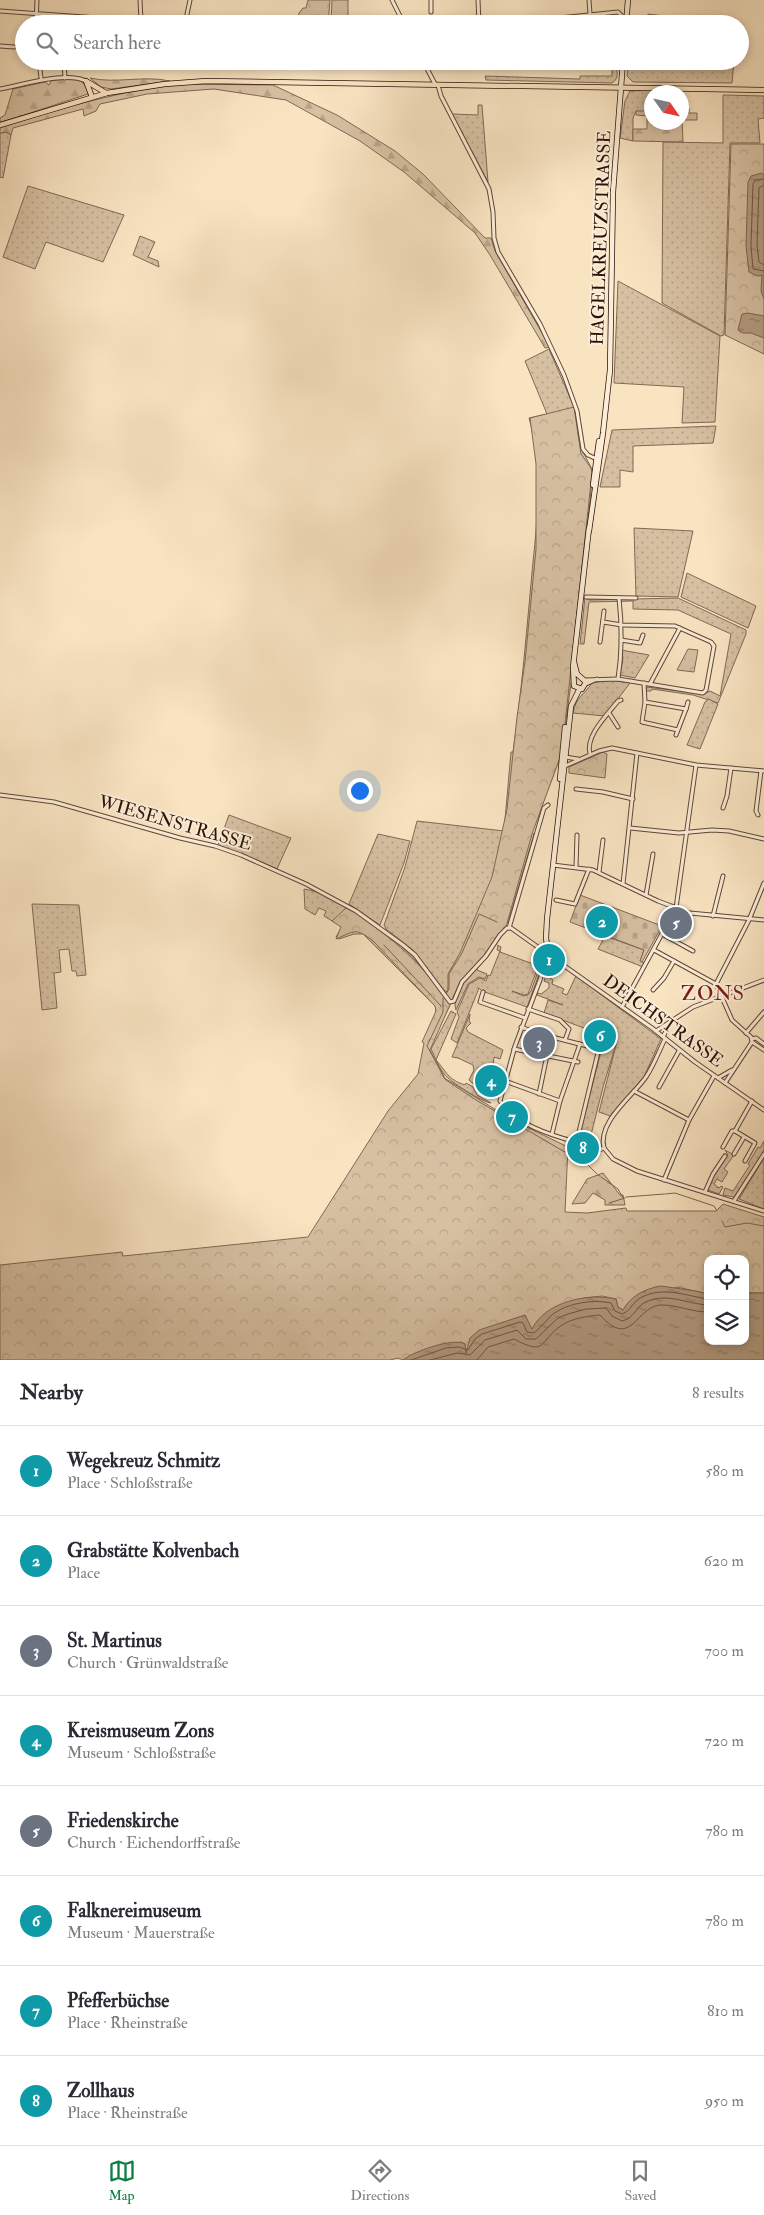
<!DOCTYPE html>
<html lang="en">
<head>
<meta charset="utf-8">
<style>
  body { margin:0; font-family:"IM FELL Double Pica",serif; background:#f7f7f7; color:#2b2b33 }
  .controls { position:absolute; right:15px; bottom:15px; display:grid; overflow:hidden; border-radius:10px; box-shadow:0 2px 8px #0003 }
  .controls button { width:45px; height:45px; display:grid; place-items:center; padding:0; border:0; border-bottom:1px solid #e1e1e2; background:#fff; color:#2b2b33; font:25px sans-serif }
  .compass { position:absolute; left:644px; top:85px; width:45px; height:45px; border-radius:50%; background:#fff; box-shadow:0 2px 8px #0003; rotate:124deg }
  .you { position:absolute; left:359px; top:790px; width:18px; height:18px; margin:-12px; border:4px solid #fff; border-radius:50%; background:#1a73e8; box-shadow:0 0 0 8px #1a73e833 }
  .badge { display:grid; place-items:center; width:32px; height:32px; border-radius:50%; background:#0b8043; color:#fff; font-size:16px; font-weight:700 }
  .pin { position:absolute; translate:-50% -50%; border:2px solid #fff; box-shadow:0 1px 5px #0006 }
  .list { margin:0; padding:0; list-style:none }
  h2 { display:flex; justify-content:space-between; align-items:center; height:65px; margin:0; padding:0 20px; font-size:21px }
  h2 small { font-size:16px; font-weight:400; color:#7c7c81 }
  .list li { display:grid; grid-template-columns:32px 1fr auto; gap:15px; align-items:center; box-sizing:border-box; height:90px; padding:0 20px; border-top:1px solid #e1e1e2 }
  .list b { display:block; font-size:19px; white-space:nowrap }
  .list p { margin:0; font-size:16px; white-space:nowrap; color:#7c7c81 }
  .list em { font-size:16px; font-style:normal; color:#7c7c81 }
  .icon { flex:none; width:28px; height:28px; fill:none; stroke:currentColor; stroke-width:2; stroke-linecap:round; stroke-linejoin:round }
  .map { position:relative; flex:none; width:764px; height:1360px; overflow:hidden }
  .search { position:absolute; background:#fff; box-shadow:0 2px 8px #0003; left:15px; right:15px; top:15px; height:55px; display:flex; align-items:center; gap:12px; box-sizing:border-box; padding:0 18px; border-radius:28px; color:#7c7c81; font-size:19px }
  .sheet { height:785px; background:#fff }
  nav { display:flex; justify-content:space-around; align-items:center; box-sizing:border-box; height:70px; border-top:1px solid #e1e1e2; background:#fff; font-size:14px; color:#7c7c81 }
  nav a { display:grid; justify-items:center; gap:2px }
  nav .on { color:#0b8043 }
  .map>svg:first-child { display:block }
</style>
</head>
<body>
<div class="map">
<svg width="764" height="1360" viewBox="0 0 764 1360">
  <defs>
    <pattern id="grass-dots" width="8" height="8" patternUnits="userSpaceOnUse" patternTransform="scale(1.25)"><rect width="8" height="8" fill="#d6c0a2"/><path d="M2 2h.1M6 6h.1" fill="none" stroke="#b8a48a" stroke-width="1.8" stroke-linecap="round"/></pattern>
    <pattern id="forest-firs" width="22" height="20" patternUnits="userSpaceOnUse" patternTransform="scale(1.25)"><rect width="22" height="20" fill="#d6c0a2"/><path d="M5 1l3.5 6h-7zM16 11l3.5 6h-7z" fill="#b8a48a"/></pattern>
    <pattern id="cemetery-stones" width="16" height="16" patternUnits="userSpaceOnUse" patternTransform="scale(1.25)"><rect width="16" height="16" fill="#d6c0a2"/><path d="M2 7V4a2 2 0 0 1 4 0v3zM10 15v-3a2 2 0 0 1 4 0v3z" fill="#b8a48a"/></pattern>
    <pattern id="park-crowns" width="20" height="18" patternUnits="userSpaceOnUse" patternTransform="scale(1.25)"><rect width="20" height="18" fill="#d6c0a2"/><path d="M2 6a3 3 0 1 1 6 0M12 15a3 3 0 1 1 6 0" fill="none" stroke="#b8a48a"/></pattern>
    <pattern id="water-ripples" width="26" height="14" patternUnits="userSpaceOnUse" patternTransform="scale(1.25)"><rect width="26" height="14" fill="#b39c82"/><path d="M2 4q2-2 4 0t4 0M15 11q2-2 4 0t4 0" fill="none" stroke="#927e68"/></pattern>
  </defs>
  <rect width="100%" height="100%" fill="#f9e4c2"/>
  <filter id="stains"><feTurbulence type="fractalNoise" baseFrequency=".004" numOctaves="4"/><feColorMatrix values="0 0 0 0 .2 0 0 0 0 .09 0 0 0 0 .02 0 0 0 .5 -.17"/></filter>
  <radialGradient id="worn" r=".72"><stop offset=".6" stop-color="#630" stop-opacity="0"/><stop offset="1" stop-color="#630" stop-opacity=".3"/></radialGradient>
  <!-- grass -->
  <g fill="url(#grass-dots)" stroke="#816854">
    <path d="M 629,61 L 734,61 L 732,83 L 633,82 L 627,76 Z"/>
    <path d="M 612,64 L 615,64 C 617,71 620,78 612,83 L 486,80 L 485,76 L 580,79 L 580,76 L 612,76 Z"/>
    <path d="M 658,90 L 658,92 L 652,92 L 651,120 L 648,112 L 636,111 L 633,118 L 633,141 L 620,138 L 625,101 L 630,91 Z"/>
    <path d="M 723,95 L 764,96 L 764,118 L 758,119 L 760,143 L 730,143 L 724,335 L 721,336 L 662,303 L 663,142 L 723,143 Z"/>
    <path d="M 478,105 L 482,105 L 488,182 L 452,114 L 478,115 Z"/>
    <path d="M 6,132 L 11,135 L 3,178 L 0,177 L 0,133 Z"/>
    <path d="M 28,186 L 124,215 L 103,262 L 46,242 L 35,269 L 3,257 Z"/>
    <path d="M 140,236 L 155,242 L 148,257 L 158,261 L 159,267 L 133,255 Z"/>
    <path d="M 618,281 L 720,336 L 715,422 L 682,423 L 684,387 L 614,383 Z"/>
    <path d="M 549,349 L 574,407 L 576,431 L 580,435 L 583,452 L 593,471 L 572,677 L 561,755 L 532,832 L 534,834 L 508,923 L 506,922 L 484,957 L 464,977 L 451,999 L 413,950 L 386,929 L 384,925 L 405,867 L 417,821 L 504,831 L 511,752 L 513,752 C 522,689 527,626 533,562 C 538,516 542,463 529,418 L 547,414 L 525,361 Z"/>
    <path d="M 716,426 L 713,443 L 633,446 L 633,472 L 620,470 L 620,487 L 600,487 L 612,430 Z"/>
    <path d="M 634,528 L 693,531 L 678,597 L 636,596 Z"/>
    <path d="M 687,573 L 756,606 L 748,628 L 681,597 Z"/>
    <path d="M 585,597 L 589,600 L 678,598 L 746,630 L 746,634 L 718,703 L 693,695 L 652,689 L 651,691 L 645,691 L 647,687 L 704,694 L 710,691 L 720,696 L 731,634 L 678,610 L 633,609 L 633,601 L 589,602 L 584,644 L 580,644 Z"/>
    <path d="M 621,650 L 649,655 L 635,678 L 620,675 L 623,658 Z"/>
    <path d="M 610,680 L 630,683 L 605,716 L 573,713 C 576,697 584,695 592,683 Z"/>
    <path d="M 709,699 L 718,704 L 700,749 L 687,745 L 705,702 Z"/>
    <path d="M 229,815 L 291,838 L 277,869 L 218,845 Z"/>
    <path d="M 378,834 L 410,841 L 404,863 L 380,925 L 349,904 Z"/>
    <path d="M 304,889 C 336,893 396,937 417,962 C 428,976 439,990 450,1005 L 433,1041 L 436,1008 L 435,1006 L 363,934 L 354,934 L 339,939 L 336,937 L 342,927 L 324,916 L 326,911 L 319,908 L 315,915 L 305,909 Z"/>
    <path d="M 32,904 L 79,905 L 86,975 L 77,976 L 76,971 L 72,971 L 69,949 L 59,950 L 61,972 L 54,973 L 57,1008 L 42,1010 Z"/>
    <path d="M 605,936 L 644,950 L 640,961 L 645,963 L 643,967 L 598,949 Z"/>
    <path d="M 497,945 L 501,947 L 500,952 L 536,965 L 541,951 L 543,953 L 528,994 L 524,995 L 512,991 L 523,996 L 528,995 L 531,991 L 544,954 L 541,969 L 527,1007 L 482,991 L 479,988 L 457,1043 L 451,1039 L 459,1017 L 457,1012 L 469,984 L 480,978 L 486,981 L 488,975 L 490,976 L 500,951 L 497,950 L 498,946 Z"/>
    <path d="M 477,968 L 477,970 L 487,974 L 485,979 L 479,977 L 468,984 L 456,1010 C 451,994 467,979 477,968 Z"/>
    <path d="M 546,975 L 553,980 L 552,984 L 564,989 L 562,993 L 567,995 L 576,976 L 661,1039 L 643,1079 L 610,1116 L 599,1112 L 617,1041 L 603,1087 L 589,1143 L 584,1141 L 583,1144 L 578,1141 L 605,1036 L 544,1013 L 548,1000 L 563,1005 L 537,995 L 538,993 L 541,994 L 549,988 L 549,983 L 544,981 Z"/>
    <path d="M 451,1011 L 456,1014 L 436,1060 C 447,1072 447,1079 465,1085 L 466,1083 L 473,1087 L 477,1095 L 491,1103 C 482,1102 449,1081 444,1074 C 438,1066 435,1057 431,1049 Z"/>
    <path d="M 470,1014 L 469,1022 L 471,1023 L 466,1028 L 468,1032 L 503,1050 L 500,1059 L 494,1057 L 493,1067 L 488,1065 L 484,1078 L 481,1077 L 476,1086 L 469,1080 L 474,1070 L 473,1065 L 458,1058 L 452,1057 Z"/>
    <path d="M 764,1141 L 764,1151 L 734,1197 L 723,1195 L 725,1188 L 733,1191 L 750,1165 L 748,1164 L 758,1147 L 760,1148 Z"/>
    <path d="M 725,1150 L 734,1155 L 724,1169 L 728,1172 L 722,1182 L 717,1179 L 714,1184 L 719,1188 L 721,1186 L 723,1187 L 719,1194 L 708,1190 L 721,1160 L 728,1155 Z"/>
    <path d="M 764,1158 L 764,1209 L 739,1199 Z"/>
  </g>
  <!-- forest -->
  <g fill="url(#forest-firs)" stroke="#816854">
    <path d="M 648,14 L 728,24 L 647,24 Z"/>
    <path d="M 90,78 C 116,84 143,75 170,81 L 111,89 L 101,87 Z"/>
    <path d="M 63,79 C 77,79 83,79 89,92 L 88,94 L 0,123 L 0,118 L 5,115 L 13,89 L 45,82 L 49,85 L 51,81 Z"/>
    <path d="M 183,84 L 273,85 L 337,115 L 395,151 L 423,174 L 485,238 L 491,238 L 495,251 L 550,347 L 545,348 L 490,255 L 475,233 L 404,172 L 360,141 L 286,100 L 214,89 L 147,94 L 100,104 L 96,111 L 84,116 L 83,109 L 13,128 L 11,135 L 6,132 L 0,133 L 0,128 C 60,109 120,90 183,84 Z"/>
    <path d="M 682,107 L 689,108 L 689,113 L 697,113 L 697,120 L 682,120 L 683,142 L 633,141 L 633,129 L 647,129 L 647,116 L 636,115 L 636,111 L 648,111 L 648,109 L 651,109 L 652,122 L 682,122 Z"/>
    <path d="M 603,1173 L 620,1195 L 623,1195 L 625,1205 L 605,1205 L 605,1200 L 593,1193 L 585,1203 L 572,1204 L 587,1179 Z"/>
  </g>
  <!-- cemetery -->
  <path fill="url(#cemetery-stones)" stroke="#816854" d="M 580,895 L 662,926 L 642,962 L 640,961 L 644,950 L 570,922 Z"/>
  <!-- park -->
  <g fill="url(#park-crowns)" stroke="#816854">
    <path d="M 308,0 L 330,0 L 328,24 L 299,24 L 299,13 L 303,8 L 306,8 Z"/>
    <path d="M 731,144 L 764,144 L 764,354 L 725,335 Z"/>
    <path d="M 574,407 L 581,454 L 591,468 L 592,473 L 562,752 L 532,834 L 506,927 L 486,955 L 460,982 L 430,1050 L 444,1078 L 451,1082 L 514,1121 L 568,1147 L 565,1212 L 587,1213 L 626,1208 L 627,1211 L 716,1211 L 723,1204 L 764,1217 L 764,1293 L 745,1293 L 745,1259 L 708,1259 L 708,1294 L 677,1287 L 623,1310 L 618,1307 L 616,1299 L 602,1296 L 584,1298 L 532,1329 L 531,1329 L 525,1315 L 501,1324 L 467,1349 L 466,1354 L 465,1344 L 461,1342 L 403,1360 L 398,1358 L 390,1360 L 0,1360 L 0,1265 L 122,1252 L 123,1256 L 308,1237 L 388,1111 L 418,1074 L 424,1043 L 422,1042 L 436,1011 L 435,1006 L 373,941 C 355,927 355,931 336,939 L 341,927 L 332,921 L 346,908 L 350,908 C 389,937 414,955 444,995 L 448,989 L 448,974 L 460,953 L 492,877 L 507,809 L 517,717 L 525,662 L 536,549 L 536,464 L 530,418 Z"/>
    <path d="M 688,649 L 698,650 L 694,672 L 677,670 Z"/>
    <path d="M 603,752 L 607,754 L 605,778 L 569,773 L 569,767 Z"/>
  </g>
  <!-- pitch -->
  <path fill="#d6c0a2" stroke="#816854" d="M 332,0 L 348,0 L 348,24 L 331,23 Z"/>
  <!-- water -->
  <g fill="url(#water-ripples)" stroke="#7d6450">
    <path d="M 762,173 L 764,175 L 764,299 L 761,291 L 762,275 L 757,276 L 749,272 L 746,246 L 748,182 L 751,176 Z"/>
    <path d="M 748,313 L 764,316 L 764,338 L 751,333 L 743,333 L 738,330 L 742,314 Z"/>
    <path d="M 661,1286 L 696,1291 L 708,1294 L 708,1341 L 745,1341 L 745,1293 L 764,1293 L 764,1360 L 403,1360 C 412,1352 454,1337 465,1344 L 466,1353 L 470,1338 L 479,1330 L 525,1315 L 532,1329 C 546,1301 588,1293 616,1299 L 618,1307 L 623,1310 C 630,1297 643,1289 661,1286 Z"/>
  </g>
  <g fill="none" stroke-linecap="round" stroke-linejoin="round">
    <!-- shore -->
    <g stroke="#705644" stroke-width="1">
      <path d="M 764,179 L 755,180 L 753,184 L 751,246 L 753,269 L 764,271"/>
      <path d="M 764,185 L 759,188 L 757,245 L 759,262 L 764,265"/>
      <path d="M 411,1360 L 446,1348 L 459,1347 L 468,1350 L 475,1339 L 482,1334 L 520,1322 L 523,1323 L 527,1332 L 534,1333 C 541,1328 546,1320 553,1314 C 568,1303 593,1299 611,1303 L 615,1311 L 622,1314 C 631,1311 633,1301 642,1297 C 664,1286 686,1296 708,1299"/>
      <path d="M 430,1360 L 457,1353 L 470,1355 L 485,1340 L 517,1330 L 526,1339 L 536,1339 L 558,1318 L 568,1314 L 586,1309 L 606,1308 L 612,1316 L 622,1321 C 635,1318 636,1306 646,1302 C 667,1292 687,1304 708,1305"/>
      <path d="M 477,1360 L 488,1347 L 514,1339 C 548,1357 538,1341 562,1325 C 573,1318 588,1316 600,1315 C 632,1351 636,1305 662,1305 C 677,1305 692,1312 708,1312"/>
    </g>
    <!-- stream -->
    <g stroke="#7d6450" stroke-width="1">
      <path d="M 384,945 L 441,1006"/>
      <path d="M 446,994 L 449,989 L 449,974 L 462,953 L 479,914 L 497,922"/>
      <path d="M 443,998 L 443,1012 L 427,1046 L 446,1080 L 476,1100 L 563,1151 L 583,1160 L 597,1174"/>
      <path d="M 598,1175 L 600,1176"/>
      <path d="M 601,1177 L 618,1189 L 623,1198"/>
      <path d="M 665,1194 L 675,1193 L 714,1206 L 717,1211"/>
      <path d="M 626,1197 L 664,1194"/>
      <path d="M 609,1203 L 625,1198"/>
      <path d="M 722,1221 L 725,1227 L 747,1223 L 764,1226"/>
    </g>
    <defs>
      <g id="street">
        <path d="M 140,0 L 141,20"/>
        <path d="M 392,0 L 404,24"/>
        <path d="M 431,0 L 431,12"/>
        <path d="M 478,0 L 479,24"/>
        <path d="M 589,0 L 590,14"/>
        <path d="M 0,11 L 126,20 L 185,20"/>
        <path d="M 36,24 L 37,0"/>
        <path d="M 97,24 L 97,18"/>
        <path d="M 185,24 L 190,0"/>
        <path d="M 502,24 L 618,12 L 621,15 L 620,24"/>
        <path d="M 0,46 L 14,47"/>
        <path d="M 39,61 L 41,78"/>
        <path d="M 64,61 L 65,78"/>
        <path d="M 97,61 L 173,64 L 184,61"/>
        <path d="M 423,61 L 435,84"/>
        <path d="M 438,85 L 441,96 L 489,189 L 493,212 L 494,238 L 498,252 L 540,324 L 564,375 L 577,411 L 583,449 L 588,455 L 597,459"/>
        <path d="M 0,89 C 22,85 66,71 86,81"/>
        <path d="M 586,597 L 636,598"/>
        <path d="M 621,640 L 640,643 L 643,635"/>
        <path d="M 600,642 L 604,611"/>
        <path d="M 618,679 C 622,653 622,625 619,598"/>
        <path d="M 585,680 L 618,679 L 703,693 L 706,690 L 714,646 L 711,642 L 675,626 L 622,625 L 603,622"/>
        <path d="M 644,683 L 645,702"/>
        <path d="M 586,684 L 597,679"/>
        <path d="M 650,684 L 680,628"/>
        <path d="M 686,709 L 688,702"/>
        <path d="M 609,713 L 618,727"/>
        <path d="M 676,735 L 686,709 L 645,702 L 642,722 L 678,730"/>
        <path d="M 590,754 C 585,736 607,715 618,701 L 621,700"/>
        <path d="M 565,757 L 578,759"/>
        <path d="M 565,766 L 599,751 L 612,748 L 696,765 L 764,771"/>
        <path d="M 576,789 L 603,792 L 633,799"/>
        <path d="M 0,795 L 54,802 L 180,838 L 215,846 L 241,855 L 306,884 L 356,911 L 403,945 L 415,955 L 450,1002 L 454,1001 L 462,982 L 486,956 L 500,935 L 507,928 L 511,928 L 652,1028 L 695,1062 L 764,1110"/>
        <path d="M 723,808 L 727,796 L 731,768"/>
        <path d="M 758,815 L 756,811 L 761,771"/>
        <path d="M 630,828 L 679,833 L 712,830 L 729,831 L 764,839"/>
        <path d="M 553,865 L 593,870 L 658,901 L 690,913 L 764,920"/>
        <path d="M 576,867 L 577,835"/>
        <path d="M 599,872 L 603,840"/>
        <path d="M 623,884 L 637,753"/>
        <path d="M 646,895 L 653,854"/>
        <path d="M 556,900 L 575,904 L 589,869"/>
        <path d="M 713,916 L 723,876"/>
        <path d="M 509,928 L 544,808 L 548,805"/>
        <path d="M 662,934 L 693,951"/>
        <path d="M 654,950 L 716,984"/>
        <path d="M 548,953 L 540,980 L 515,1046 L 500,1101 C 515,1124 550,1135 576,1142"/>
        <path d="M 716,984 L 749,920 L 764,883"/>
        <path d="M 716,984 L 732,1020 L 751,1037 L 752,1042 L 764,1050"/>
        <path d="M 653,990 L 664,978 L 674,961"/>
        <path d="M 483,992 L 480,1002 L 525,1018"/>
        <path d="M 622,1007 L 676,908 L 696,765"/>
        <path d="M 528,1009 L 560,1020 L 569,1029 L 565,1040"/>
        <path d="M 521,1027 L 529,1030"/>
        <path d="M 656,1031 L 693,1007 L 764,980"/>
        <path d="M 746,1033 L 764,1012"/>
        <path d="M 552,1037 L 599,1049"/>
        <path d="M 663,1037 L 670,1023"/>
        <path d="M 752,1039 L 756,1038 L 764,1044"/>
        <path d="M 514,1049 L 578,1062"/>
        <path d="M 718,1078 L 732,1070"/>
        <path d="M 505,1081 L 560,1101"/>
        <path d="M 725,1083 L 752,1042"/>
        <path d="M 659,1087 L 679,1051"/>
        <path d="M 634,1091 L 689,1120"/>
        <path d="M 539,1094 L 547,1055"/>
        <path d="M 552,1134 L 560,1101 L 580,1044"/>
        <path d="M 575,1142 L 578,1136 L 601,1040"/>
        <path d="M 578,1143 L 586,1147"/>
        <path d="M 588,1147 L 599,1150 L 604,1148"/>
        <path d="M 723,1147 L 732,1131 L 735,1131"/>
        <path d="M 604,1148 L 613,1159 L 637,1171 L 764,1211"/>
        <path d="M 604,1148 C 597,1122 633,1096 646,1077 C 654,1065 659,1051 665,1039"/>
        <path d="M 734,1154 L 744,1137"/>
        <path d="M 745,1161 L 755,1143 L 735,1131 L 752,1101"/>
        <path d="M 664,1180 L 689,1120 L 714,1076"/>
        <path d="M 705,1192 L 713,1174 L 725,1156"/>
        <path d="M 734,1201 L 764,1154"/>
      </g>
      <g id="secondary">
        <path d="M 626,24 L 628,0"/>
        <path d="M 593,485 L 599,441"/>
        <path d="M 589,531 L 603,433 L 610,370 L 613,192 L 623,61"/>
        <path d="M 574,662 L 577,674 L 586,682 L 582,689 L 574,686 L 573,667 L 589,528"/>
        <path d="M 560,779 L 565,727"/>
        <path d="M 548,952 L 546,938 L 547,919 L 570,716 L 571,706 L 579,690"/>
      </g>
      <g id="primary">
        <path d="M 86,81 L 106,93"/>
        <path d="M 86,81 L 92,97"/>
        <path d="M 0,125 L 107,93 L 165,84 L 206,81 L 764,90"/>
      </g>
    </defs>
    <!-- street casing -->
    <use href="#street" stroke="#5f4635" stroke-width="5"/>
    <!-- secondary casing -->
    <use href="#secondary" stroke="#2c1106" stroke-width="6"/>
    <!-- primary casing -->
    <use href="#primary" stroke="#2c1106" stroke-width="6"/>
    <!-- street -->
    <use href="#street" stroke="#fbedd7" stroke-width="3"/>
    <!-- secondary -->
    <use href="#secondary" stroke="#fbedd7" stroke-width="4.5"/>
    <!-- primary -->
    <use href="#primary" stroke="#f9e4c2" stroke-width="4.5"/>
  </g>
  <g text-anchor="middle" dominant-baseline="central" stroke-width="4" stroke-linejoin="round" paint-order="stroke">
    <!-- street labels -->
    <g font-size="18" fill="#2c1106" stroke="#fbedd7">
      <text transform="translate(601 238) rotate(-88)">HAGELKREUZSTRASSE</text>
      <text transform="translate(175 823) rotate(16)">WIESENSTRASSE</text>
      <text transform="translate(663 1021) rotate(36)">DEICHSTRASSE</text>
    </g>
    <!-- quarter labels -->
    <g font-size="20" letter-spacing="1" fill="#7a1f14" stroke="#fbedd7">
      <text x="713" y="993">ZONS</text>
    </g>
  </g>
  <rect width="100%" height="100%" filter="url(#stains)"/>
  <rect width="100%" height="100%" fill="url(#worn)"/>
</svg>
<div class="controls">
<button><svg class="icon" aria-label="locate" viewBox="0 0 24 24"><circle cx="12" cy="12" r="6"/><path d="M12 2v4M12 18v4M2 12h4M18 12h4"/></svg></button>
<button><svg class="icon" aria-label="layers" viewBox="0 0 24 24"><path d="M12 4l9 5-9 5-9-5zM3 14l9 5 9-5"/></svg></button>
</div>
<svg class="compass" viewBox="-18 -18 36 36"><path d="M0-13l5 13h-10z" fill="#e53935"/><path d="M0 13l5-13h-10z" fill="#7c7c81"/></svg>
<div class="you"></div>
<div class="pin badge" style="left:549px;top:960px;background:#0f9aa8">1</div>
<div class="pin badge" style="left:602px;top:922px;background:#0f9aa8">2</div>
<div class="pin badge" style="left:539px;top:1043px;background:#6b7280">3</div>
<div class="pin badge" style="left:491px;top:1081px;background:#0f9aa8">4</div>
<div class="pin badge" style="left:676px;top:923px;background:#6b7280">5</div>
<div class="pin badge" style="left:600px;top:1036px;background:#0f9aa8">6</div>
<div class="pin badge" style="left:512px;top:1117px;background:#0f9aa8">7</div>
<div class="pin badge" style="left:583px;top:1148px;background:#0f9aa8">8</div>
<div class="search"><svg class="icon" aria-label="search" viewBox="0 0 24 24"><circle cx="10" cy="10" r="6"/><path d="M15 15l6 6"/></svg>Search here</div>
</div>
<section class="sheet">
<h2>Nearby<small>8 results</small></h2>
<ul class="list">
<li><span class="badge" style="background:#0f9aa8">1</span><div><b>Wegekreuz Schmitz</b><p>Place · Schloßstraße</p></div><em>580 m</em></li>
<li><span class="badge" style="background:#0f9aa8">2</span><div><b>Grabstätte Kolvenbach</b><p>Place</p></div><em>620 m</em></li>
<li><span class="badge" style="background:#6b7280">3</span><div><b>St. Martinus</b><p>Church · Grünwaldstraße</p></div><em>700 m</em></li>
<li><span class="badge" style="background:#0f9aa8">4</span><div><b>Kreismuseum Zons</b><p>Museum · Schloßstraße</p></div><em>720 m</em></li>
<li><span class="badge" style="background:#6b7280">5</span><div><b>Friedenskirche</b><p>Church · Eichendorffstraße</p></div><em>780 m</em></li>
<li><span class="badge" style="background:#0f9aa8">6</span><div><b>Falknereimuseum</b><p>Museum · Mauerstraße</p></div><em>780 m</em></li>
<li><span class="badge" style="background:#0f9aa8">7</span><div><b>Pfefferbüchse</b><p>Place · Rheinstraße</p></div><em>810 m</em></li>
<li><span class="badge" style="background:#0f9aa8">8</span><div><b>Zollhaus</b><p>Place · Rheinstraße</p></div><em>950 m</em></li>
</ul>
</section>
<nav>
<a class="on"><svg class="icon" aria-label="map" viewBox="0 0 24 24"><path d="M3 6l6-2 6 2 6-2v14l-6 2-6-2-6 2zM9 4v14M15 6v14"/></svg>Map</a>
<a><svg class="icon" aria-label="directions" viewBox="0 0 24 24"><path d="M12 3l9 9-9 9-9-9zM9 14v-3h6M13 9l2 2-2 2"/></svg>Directions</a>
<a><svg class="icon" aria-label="saved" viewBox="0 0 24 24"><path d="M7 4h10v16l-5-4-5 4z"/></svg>Saved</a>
</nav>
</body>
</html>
